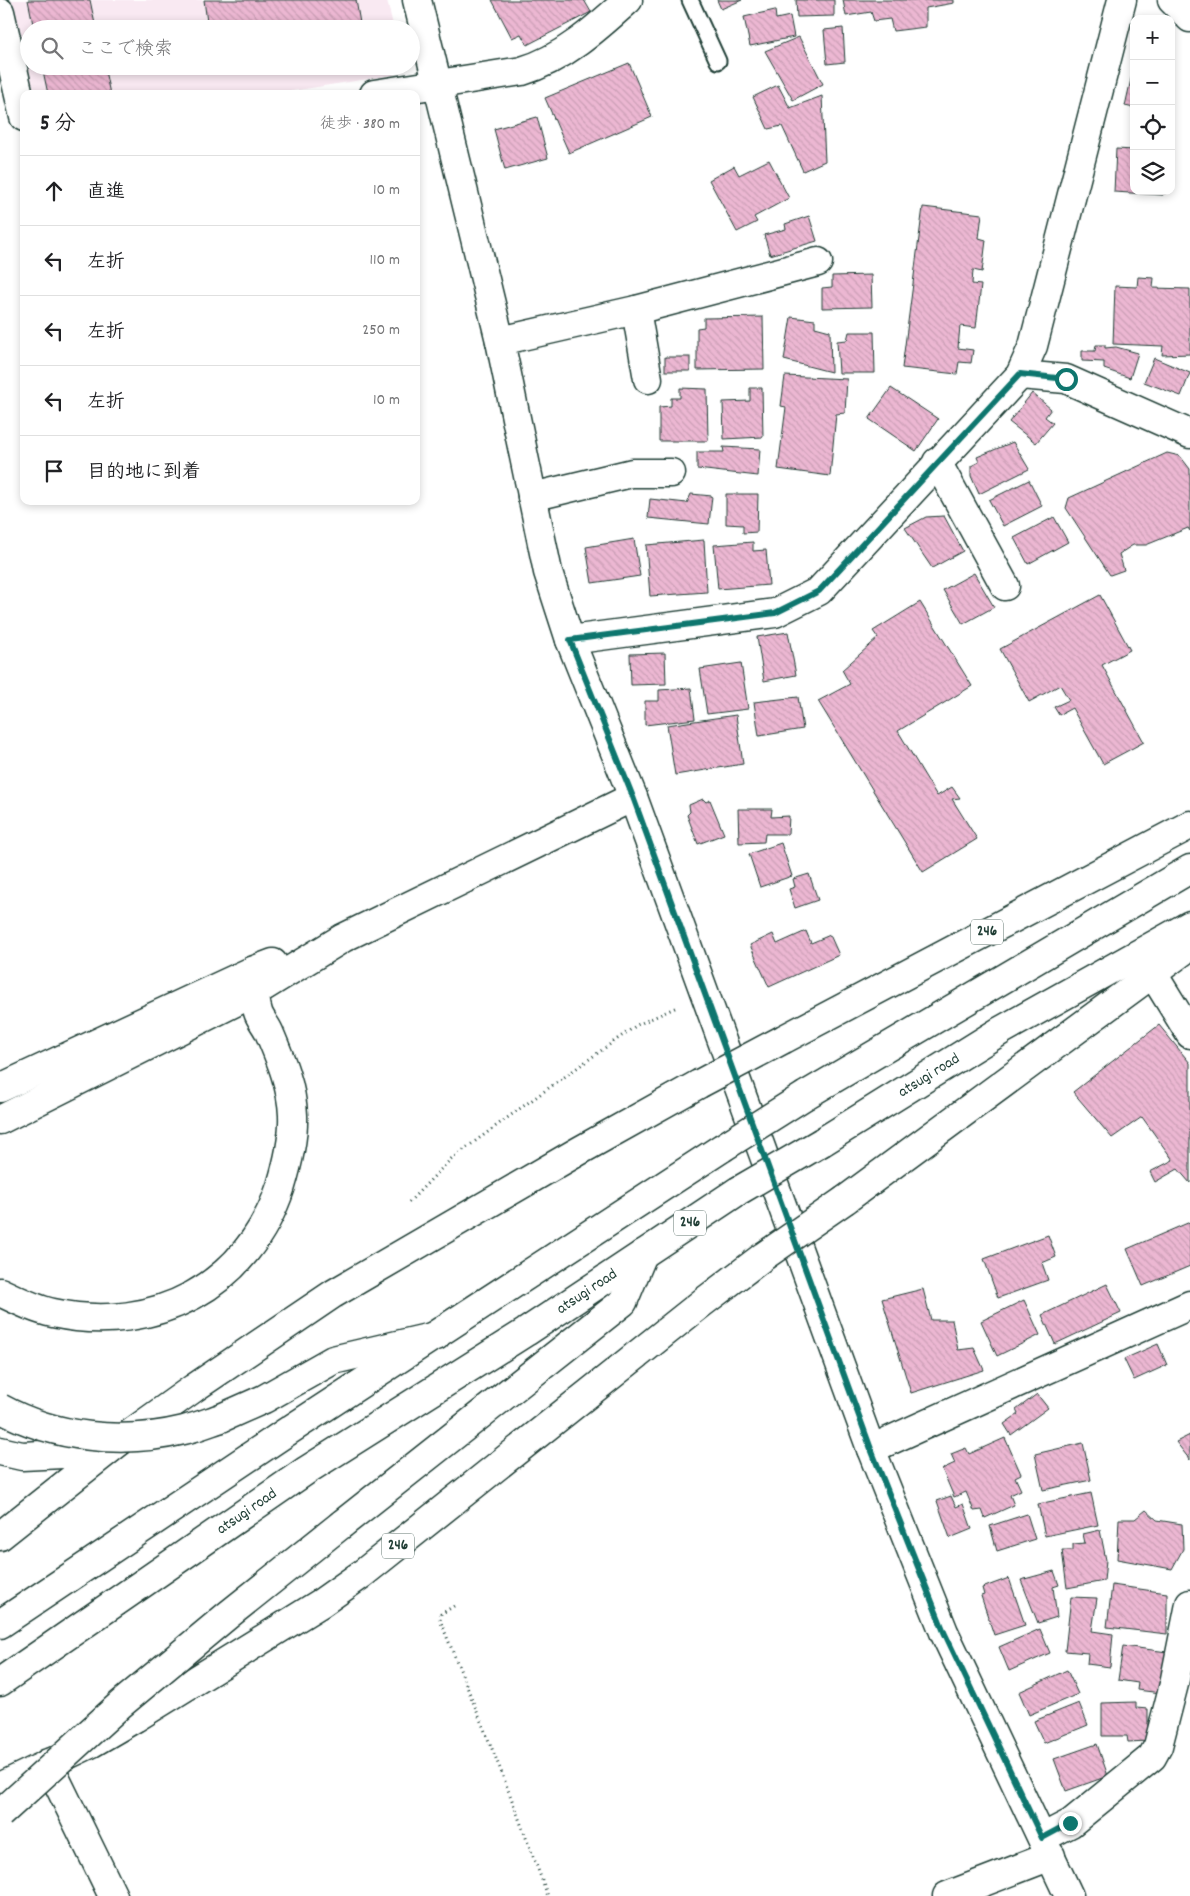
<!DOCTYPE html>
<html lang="ja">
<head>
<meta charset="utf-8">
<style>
  body { margin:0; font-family:Dekko,"Klee One",sans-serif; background:#f6f6f6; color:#202124 }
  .controls { position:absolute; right:15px; top:15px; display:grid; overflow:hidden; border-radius:10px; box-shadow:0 2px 8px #0003 }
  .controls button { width:45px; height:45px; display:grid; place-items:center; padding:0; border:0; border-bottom:1px solid #e0e0e0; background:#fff; color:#202124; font:25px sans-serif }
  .stop { position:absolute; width:15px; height:15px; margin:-11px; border:4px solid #0f766e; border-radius:50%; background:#fff }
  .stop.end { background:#0f766e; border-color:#fff; box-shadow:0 1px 5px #0008 }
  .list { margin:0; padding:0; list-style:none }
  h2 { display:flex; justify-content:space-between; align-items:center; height:65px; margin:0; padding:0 20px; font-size:21px }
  h2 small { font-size:16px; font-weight:400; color:#757577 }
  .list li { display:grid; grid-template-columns:32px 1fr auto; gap:15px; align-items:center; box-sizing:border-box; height:70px; padding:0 20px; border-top:1px solid #e0e0e0 }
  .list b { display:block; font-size:19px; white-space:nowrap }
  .list em { font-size:16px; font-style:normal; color:#757577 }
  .icon { flex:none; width:28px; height:28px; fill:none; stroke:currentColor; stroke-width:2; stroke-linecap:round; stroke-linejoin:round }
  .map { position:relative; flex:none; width:1190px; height:1896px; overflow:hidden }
  .search { position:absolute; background:#fff; box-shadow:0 2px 8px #0003; left:20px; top:20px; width:400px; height:55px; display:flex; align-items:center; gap:12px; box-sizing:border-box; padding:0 18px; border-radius:28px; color:#757577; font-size:19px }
  .panel { position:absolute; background:#fff; box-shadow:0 2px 8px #0003; left:20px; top:90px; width:400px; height:415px; border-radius:10px }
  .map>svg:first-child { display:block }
</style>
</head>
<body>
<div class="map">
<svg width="1190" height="1896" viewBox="0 0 1190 1896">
  <defs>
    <pattern id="building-back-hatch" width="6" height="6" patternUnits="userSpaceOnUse" patternTransform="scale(1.25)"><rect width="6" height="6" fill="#ecb7d2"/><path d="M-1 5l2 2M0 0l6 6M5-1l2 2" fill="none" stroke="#ca9eb5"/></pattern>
  </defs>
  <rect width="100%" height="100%" fill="#fff"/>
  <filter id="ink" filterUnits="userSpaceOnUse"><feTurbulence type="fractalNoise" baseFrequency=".02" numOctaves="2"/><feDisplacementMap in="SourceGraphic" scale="10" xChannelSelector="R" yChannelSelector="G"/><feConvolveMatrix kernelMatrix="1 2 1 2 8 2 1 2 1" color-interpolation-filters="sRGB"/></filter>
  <g filter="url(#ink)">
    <!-- built -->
    <path fill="#f9e9f2" d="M 11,0 L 387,0 L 394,29 L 29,29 L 29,66 L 400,66 L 393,75 L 273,94 L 31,94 Z"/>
    <!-- building -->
    <g fill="url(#building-back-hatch)" stroke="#1f3d34">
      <path d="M 28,0 L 90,0 L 96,29 L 34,29 Z"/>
      <path d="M 204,0 L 356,0 L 361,29 L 208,29 Z"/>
      <path d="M 492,0 L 584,0 L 591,12 L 527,45 L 521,34 L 512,38 Z"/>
      <path d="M 717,0 L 742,0 L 721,9 Z"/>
      <path d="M 796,0 L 834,0 L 834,16 L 797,17 Z"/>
      <path d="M 843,0 L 954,0 L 954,3 L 926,8 L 926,27 L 893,31 L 890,19 L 874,21 L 871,12 L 846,16 Z"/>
      <path d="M 775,10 L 776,19 L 790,16 L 794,37 L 750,46 L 744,17 Z"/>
      <path d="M 843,28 L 845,62 L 827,64 L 824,30 Z"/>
      <path d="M 799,37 L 823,84 L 793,100 L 765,51 Z"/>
      <path d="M 629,63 L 652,117 L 569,153 L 545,98 Z"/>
      <path d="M 42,66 L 104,66 L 110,94 L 48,94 Z"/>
      <path d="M 1134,66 L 1134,108 L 1125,106 Z"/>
      <path d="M 778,85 L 790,108 L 822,96 L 825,161 L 803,171 L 782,126 L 768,129 L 753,97 Z"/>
      <path d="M 537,117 L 548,158 L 505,170 L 494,129 Z"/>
      <path d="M 1116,149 L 1134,150 L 1134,191 L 1163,191 L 1163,195 L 1114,192 Z"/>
      <path d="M 769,160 L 789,198 L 754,217 L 757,222 L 737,232 L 709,180 L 734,166 L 739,175 Z"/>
      <path d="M 923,207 L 982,214 L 979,238 L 986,240 L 982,272 L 973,270 L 972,284 L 981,285 L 976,328 L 960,326 L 958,348 L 973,350 L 971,363 L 959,362 L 957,374 L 902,368 Z"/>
      <path d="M 809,216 L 817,241 L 770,255 L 764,235 L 786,229 L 785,224 Z"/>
      <path d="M 871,275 L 872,307 L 822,308 L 822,288 L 832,287 L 832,276 Z"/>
      <path d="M 1138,277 L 1154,278 L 1153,288 L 1190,289 L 1190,354 L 1162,355 L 1163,346 L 1113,344 L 1115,286 L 1137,287 Z"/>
      <path d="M 763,317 L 764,369 L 697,370 L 697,328 L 704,327 L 704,318 Z"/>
      <path d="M 791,317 L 815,320 L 815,327 L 830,331 L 831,372 L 784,360 Z"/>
      <path d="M 849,332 L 874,332 L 875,373 L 839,373 L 837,341 L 847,340 Z"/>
      <path d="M 1096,345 L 1105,345 L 1105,348 L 1116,347 L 1138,353 L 1130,378 L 1104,369 L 1104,362 L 1082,361 L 1082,351 L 1095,351 Z"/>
      <rect x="665" y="357" width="25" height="14"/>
      <path d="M 1154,358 L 1190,373 L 1181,396 L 1144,382 Z"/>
      <path d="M 785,376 L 847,379 L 845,413 L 836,414 L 830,476 L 778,469 L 786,407 L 781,406 Z"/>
      <path d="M 680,388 L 707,389 L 708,441 L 659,441 L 659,407 L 671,406 L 671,398 L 680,398 Z"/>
      <path d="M 750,388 L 762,388 L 763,437 L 724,439 L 723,402 L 750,401 Z"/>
      <path d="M 891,388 L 938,419 L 916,451 L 869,419 Z"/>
      <path d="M 1032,393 L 1051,409 L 1045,417 L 1053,423 L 1036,443 L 1009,422 Z"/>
      <path d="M 1013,442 L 1029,469 L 979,494 L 971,476 L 971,466 L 979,462 L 977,457 Z"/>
      <path d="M 723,447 L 760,449 L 758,476 L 697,469 L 697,452 L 724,452 Z"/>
      <path d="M 1167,453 L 1180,456 L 1190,469 L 1190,531 L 1188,528 L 1146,545 L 1133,545 L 1119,554 L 1124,570 L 1110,575 L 1066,508 L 1069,498 Z"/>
      <path d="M 1029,480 L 1042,506 L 1003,526 L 989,500 Z"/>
      <path d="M 691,494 L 712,496 L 709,524 L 648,518 L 650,499 L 687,503 Z"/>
      <path d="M 726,494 L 758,494 L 757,532 L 743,533 L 743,525 L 726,524 Z"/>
      <path d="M 944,516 L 963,551 L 932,568 L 905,528 L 926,517 Z"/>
      <path d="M 1054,517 L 1068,542 L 1028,564 L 1014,538 Z"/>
      <path d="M 634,539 L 640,576 L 592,583 L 586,547 Z"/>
      <path d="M 704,540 L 707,592 L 650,596 L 646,545 Z"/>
      <path d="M 753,542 L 753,551 L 766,550 L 769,585 L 718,589 L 714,545 Z"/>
      <path d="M 974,573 L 994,607 L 963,624 L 943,590 Z"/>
      <path d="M 1100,595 L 1130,650 L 1102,665 L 1144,742 L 1103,764 L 1072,708 L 1059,715 L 1054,707 L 1069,700 L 1060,685 L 1029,702 L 1000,649 Z"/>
      <path d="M 920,602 L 972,686 L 898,731 L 937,796 L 952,787 L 960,798 L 952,799 L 977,839 L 923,872 L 818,701 L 850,684 L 842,670 L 878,638 L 873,631 Z"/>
      <path d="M 788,632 L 796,675 L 764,681 L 757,637 Z"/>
      <path d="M 665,653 L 666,684 L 631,685 L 630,654 Z"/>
      <path d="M 741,663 L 748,709 L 707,714 L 700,669 Z"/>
      <path d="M 691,688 L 695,719 L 645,725 L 645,701 L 659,701 L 659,690 Z"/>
      <path d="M 798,697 L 803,729 L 759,736 L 754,702 Z"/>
      <path d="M 736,715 L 743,764 L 675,775 L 667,725 Z"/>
      <path d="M 703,799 L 706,802 L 710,800 L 724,834 L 698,844 L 687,815 L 690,812 L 689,805 Z"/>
      <path d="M 738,809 L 772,809 L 771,817 L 789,816 L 788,834 L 765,834 L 764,842 L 739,843 Z"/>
      <path d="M 781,843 L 792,876 L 760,887 L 749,854 Z"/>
      <path d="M 809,874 L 818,900 L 795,908 L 789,889 L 795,887 L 793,879 Z"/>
      <path d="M 806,931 L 811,943 L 830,935 L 839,955 L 769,987 L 750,945 L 773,934 L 777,944 Z"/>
      <path d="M 1159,1025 L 1190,1063 L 1190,1183 L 1178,1169 L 1155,1182 L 1150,1172 L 1173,1160 L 1142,1117 L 1112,1138 L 1073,1092 Z"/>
      <path d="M 1190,1222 L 1190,1266 L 1143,1286 L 1127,1249 Z"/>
      <path d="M 1048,1235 L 1056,1257 L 1042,1263 L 1048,1280 L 998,1298 L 984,1259 Z"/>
      <path d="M 1107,1284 L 1121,1313 L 1055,1344 L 1042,1315 Z"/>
      <path d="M 923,1289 L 931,1320 L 952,1320 L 958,1350 L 974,1348 L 984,1370 L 911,1393 L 882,1299 Z"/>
      <path d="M 1024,1300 L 1040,1335 L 997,1356 L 981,1321 Z"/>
      <path d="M 1158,1344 L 1167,1365 L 1134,1380 L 1124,1359 Z"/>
      <path d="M 1037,1394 L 1048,1408 L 1011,1435 L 1004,1424 L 1018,1414 L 1016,1410 Z"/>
      <path d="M 1190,1435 L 1190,1460 L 1176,1442 Z"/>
      <path d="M 1005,1438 L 1021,1474 L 1015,1477 L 1021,1490 L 1010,1495 L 1014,1505 L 985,1518 L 982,1510 L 974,1511 L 966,1492 L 954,1497 L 942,1469 L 955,1463 L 951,1454 L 966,1448 L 969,1454 Z"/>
      <path d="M 1083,1443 L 1091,1480 L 1043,1490 L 1035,1454 Z"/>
      <path d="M 1091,1493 L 1098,1525 L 1045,1536 L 1038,1504 Z"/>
      <path d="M 951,1496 L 956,1507 L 963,1504 L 972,1529 L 950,1538 L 937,1501 Z"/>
      <path d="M 1146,1510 L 1157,1520 L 1182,1524 L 1183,1549 L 1172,1569 L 1117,1559 L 1119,1519 L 1135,1519 Z"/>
      <path d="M 1027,1514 L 1035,1539 L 997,1551 L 990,1526 Z"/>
      <path d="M 1100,1530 L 1106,1560 L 1104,1581 L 1067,1588 L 1062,1550 L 1073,1550 L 1073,1544 L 1085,1543 L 1083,1534 Z"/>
      <path d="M 1054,1571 L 1059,1585 L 1053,1587 L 1057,1617 L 1038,1623 L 1021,1580 Z"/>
      <path d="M 1009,1578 L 1025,1625 L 994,1635 L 981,1596 L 984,1595 L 982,1588 Z"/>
      <path d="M 1112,1585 L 1167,1593 L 1167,1634 L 1107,1627 Z"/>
      <path d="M 1071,1597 L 1097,1598 L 1092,1631 L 1113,1634 L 1110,1667 L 1087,1664 L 1088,1653 L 1065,1651 Z"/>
      <path d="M 1040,1629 L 1050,1653 L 1009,1671 L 999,1647 Z"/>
      <path d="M 1123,1646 L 1167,1652 L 1161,1693 L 1137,1690 L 1138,1683 L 1118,1680 Z"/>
      <path d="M 1067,1670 L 1078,1694 L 1029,1715 L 1019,1692 Z"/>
      <path d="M 1136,1702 L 1136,1708 L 1148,1709 L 1148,1741 L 1128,1742 L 1127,1736 L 1102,1736 L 1102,1703 Z"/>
      <path d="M 1079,1703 L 1088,1725 L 1044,1743 L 1034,1721 Z"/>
      <path d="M 1097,1744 L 1108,1776 L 1066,1791 L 1054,1759 Z"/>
    </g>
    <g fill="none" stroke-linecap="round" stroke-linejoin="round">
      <defs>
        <path id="service" d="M 690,0 L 718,61"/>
        <g id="minor">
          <path d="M 1172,0 L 1190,18"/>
          <path d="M 0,12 L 24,117"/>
          <path d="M 374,94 L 522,71 C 563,59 597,28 628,0"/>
          <path d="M 636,310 L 648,379"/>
          <path d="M 500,341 L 636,310 L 818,262"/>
          <path d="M 1020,375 L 1066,379 L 1190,434"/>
          <path d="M 937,462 L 1005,586"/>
          <path d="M 532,497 L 632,473 L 671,473"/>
          <path d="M 570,640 L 775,613 L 819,591 L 1020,375 L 1033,346 L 1122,0"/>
          <path d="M 1153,974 L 1190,1034"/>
          <path d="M 871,1449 L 1190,1305"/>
          <path d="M 1042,1838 L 1071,1823 L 1152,1757 L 1158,1746 L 1174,1684 L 1190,1604"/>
          <path d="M 947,1896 L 1051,1856"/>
        </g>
        <g id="tertiary">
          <path d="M 417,0 L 500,341 L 548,572 L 570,640 L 633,797 L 871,1449 L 944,1632 L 1069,1896"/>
          <path d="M 0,1088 L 252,971 L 273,963"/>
          <path d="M 0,1120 L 255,992 L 343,938 L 633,797"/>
          <path d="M 0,1451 L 22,1456 L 63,1454 L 120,1441"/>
          <path d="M 48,1763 L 113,1896"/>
        </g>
        <g id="trunk">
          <path d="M 784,1039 L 1190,825"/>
          <path d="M 806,1095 L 1190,869"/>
          <path id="s1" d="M 822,1142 L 1002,1030 L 1190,925"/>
          <path d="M 845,1200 L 1190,946"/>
          <path d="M 0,1536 L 120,1441 L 194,1388 L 333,1294 L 579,1151 L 699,1084"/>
          <path d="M 0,1624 L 285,1433 L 722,1148"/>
          <path id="s2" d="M 0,1682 L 307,1470 L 526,1332 L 738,1191"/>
          <path d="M 0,1787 L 92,1743 L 135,1718 L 321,1603 L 362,1574 L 702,1303 L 764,1256"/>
        </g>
        <g id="motorway">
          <path d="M 0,1292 C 17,1300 34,1309 53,1313 C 155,1335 248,1286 281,1186 C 288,1163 294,1139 293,1115 C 292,1086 280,1058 269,1032 C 266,1025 260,1019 258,1012 C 254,999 254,984 252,971"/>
          <path d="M 221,1418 L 264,1399 L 333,1360 L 436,1336"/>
          <path d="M 342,1524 L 623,1302 L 643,1254"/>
        </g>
      </defs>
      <!-- service casing -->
      <use href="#service" stroke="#1f3d34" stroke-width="19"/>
      <!-- minor casing -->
      <use href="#minor" stroke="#1f3d34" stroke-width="31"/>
      <!-- tertiary casing -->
      <use href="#tertiary" stroke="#1f3d34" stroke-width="31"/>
      <!-- trunk casing -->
      <use href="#trunk" stroke="#1f3d34" stroke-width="31"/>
      <!-- motorway casing -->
      <use href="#motorway" stroke="#1f3d34" stroke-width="31"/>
      <!-- path -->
      <g stroke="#1f3d34" stroke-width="3" stroke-dasharray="1 4" stroke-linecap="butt">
        <path d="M 409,1202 L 451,1159 L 518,1110 L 637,1025 L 677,1007"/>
        <path d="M 454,1606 L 441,1614 L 440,1620 L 501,1771 L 548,1896"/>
      </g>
      <!-- service -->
      <use href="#service" stroke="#fff" stroke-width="15"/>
      <!-- minor -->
      <use href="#minor" stroke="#fff" stroke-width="28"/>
      <!-- tertiary -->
      <use href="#tertiary" stroke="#fff" stroke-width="28"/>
      <!-- trunk -->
      <use href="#trunk" stroke="#fff" stroke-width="28"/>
      <!-- motorway -->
      <use href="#motorway" stroke="#fff" stroke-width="28"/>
      <defs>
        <g id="trunk-bridge">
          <path d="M 699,1084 L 784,1039"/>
          <path d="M 722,1148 L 806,1095"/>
          <path d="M 738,1191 L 822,1142"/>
          <path d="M 764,1256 L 845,1200"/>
        </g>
        <g id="motorway-bridge">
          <path d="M 0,1408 C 55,1438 123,1445 184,1430 C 197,1427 209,1422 221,1418"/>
          <path d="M 0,1814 L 121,1704 L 228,1615 L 342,1524"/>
        </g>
      </defs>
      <!-- trunk-bridge casing -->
      <use href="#trunk-bridge" stroke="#1f3d34" stroke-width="31" stroke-linecap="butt"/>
      <!-- motorway-bridge casing -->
      <use href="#motorway-bridge" stroke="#1f3d34" stroke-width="31" stroke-linecap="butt"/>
      <!-- trunk-bridge -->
      <use href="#trunk-bridge" stroke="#fff" stroke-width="28"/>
      <!-- motorway-bridge -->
      <use href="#motorway-bridge" stroke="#fff" stroke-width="28"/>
    </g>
  </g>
  <g fill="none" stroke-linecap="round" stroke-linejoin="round" filter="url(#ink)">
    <!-- route -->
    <path stroke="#0f766e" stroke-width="6" d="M 1066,379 L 1020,374 L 819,591 L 775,613 L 570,640 L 633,797 L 871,1449 L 944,1632 L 1042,1838 L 1070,1823"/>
  </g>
  <g text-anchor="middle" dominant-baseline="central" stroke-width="4.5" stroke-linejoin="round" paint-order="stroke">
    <!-- shield labels -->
    <g fill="#fff" stroke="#627771" stroke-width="1">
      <rect x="971" y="919.5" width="32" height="25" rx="4"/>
      <rect x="674" y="1210.5" width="32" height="25" rx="4"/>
      <rect x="382" y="1533.5" width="32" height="25" rx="4"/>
    </g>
    <g font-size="15" font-weight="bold" fill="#1f3d34">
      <text x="987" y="932">246</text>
      <text x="690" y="1223">246</text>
      <text x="398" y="1546">246</text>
    </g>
    <!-- street labels -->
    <g font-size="16" fill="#1f3d34" stroke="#fff">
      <text stroke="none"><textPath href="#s1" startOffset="126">atsugi road</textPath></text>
      <text stroke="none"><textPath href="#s2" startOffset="705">atsugi road</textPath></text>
      <text stroke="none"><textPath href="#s2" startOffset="300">atsugi road</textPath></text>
    </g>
  </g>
</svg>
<div class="controls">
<button>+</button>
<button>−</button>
<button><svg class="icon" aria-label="locate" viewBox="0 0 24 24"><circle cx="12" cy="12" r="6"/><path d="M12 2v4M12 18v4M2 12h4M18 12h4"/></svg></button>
<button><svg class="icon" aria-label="layers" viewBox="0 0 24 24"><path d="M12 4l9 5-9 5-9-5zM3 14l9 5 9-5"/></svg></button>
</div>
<div class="stop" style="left:1066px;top:379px"></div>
<div class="stop end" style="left:1070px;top:1823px"></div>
<div class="search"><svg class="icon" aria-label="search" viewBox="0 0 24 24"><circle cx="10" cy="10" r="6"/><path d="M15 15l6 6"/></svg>ここで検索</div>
<section class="panel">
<h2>5 分<small>徒歩 · 380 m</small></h2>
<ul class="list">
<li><svg class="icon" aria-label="ahead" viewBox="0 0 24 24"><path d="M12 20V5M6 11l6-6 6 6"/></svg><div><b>直進</b></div><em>10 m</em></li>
<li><svg class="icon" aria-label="left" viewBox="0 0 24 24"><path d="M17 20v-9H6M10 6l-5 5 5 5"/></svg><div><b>左折</b></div><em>110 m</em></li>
<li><svg class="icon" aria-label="left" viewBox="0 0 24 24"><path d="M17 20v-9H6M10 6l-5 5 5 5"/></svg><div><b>左折</b></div><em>250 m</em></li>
<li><svg class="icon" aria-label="left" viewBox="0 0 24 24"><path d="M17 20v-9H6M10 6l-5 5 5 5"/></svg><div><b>左折</b></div><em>10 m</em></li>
<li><svg class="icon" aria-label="arrive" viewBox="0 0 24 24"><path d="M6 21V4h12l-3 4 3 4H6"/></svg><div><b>目的地に到着</b></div></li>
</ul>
</section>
</div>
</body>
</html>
